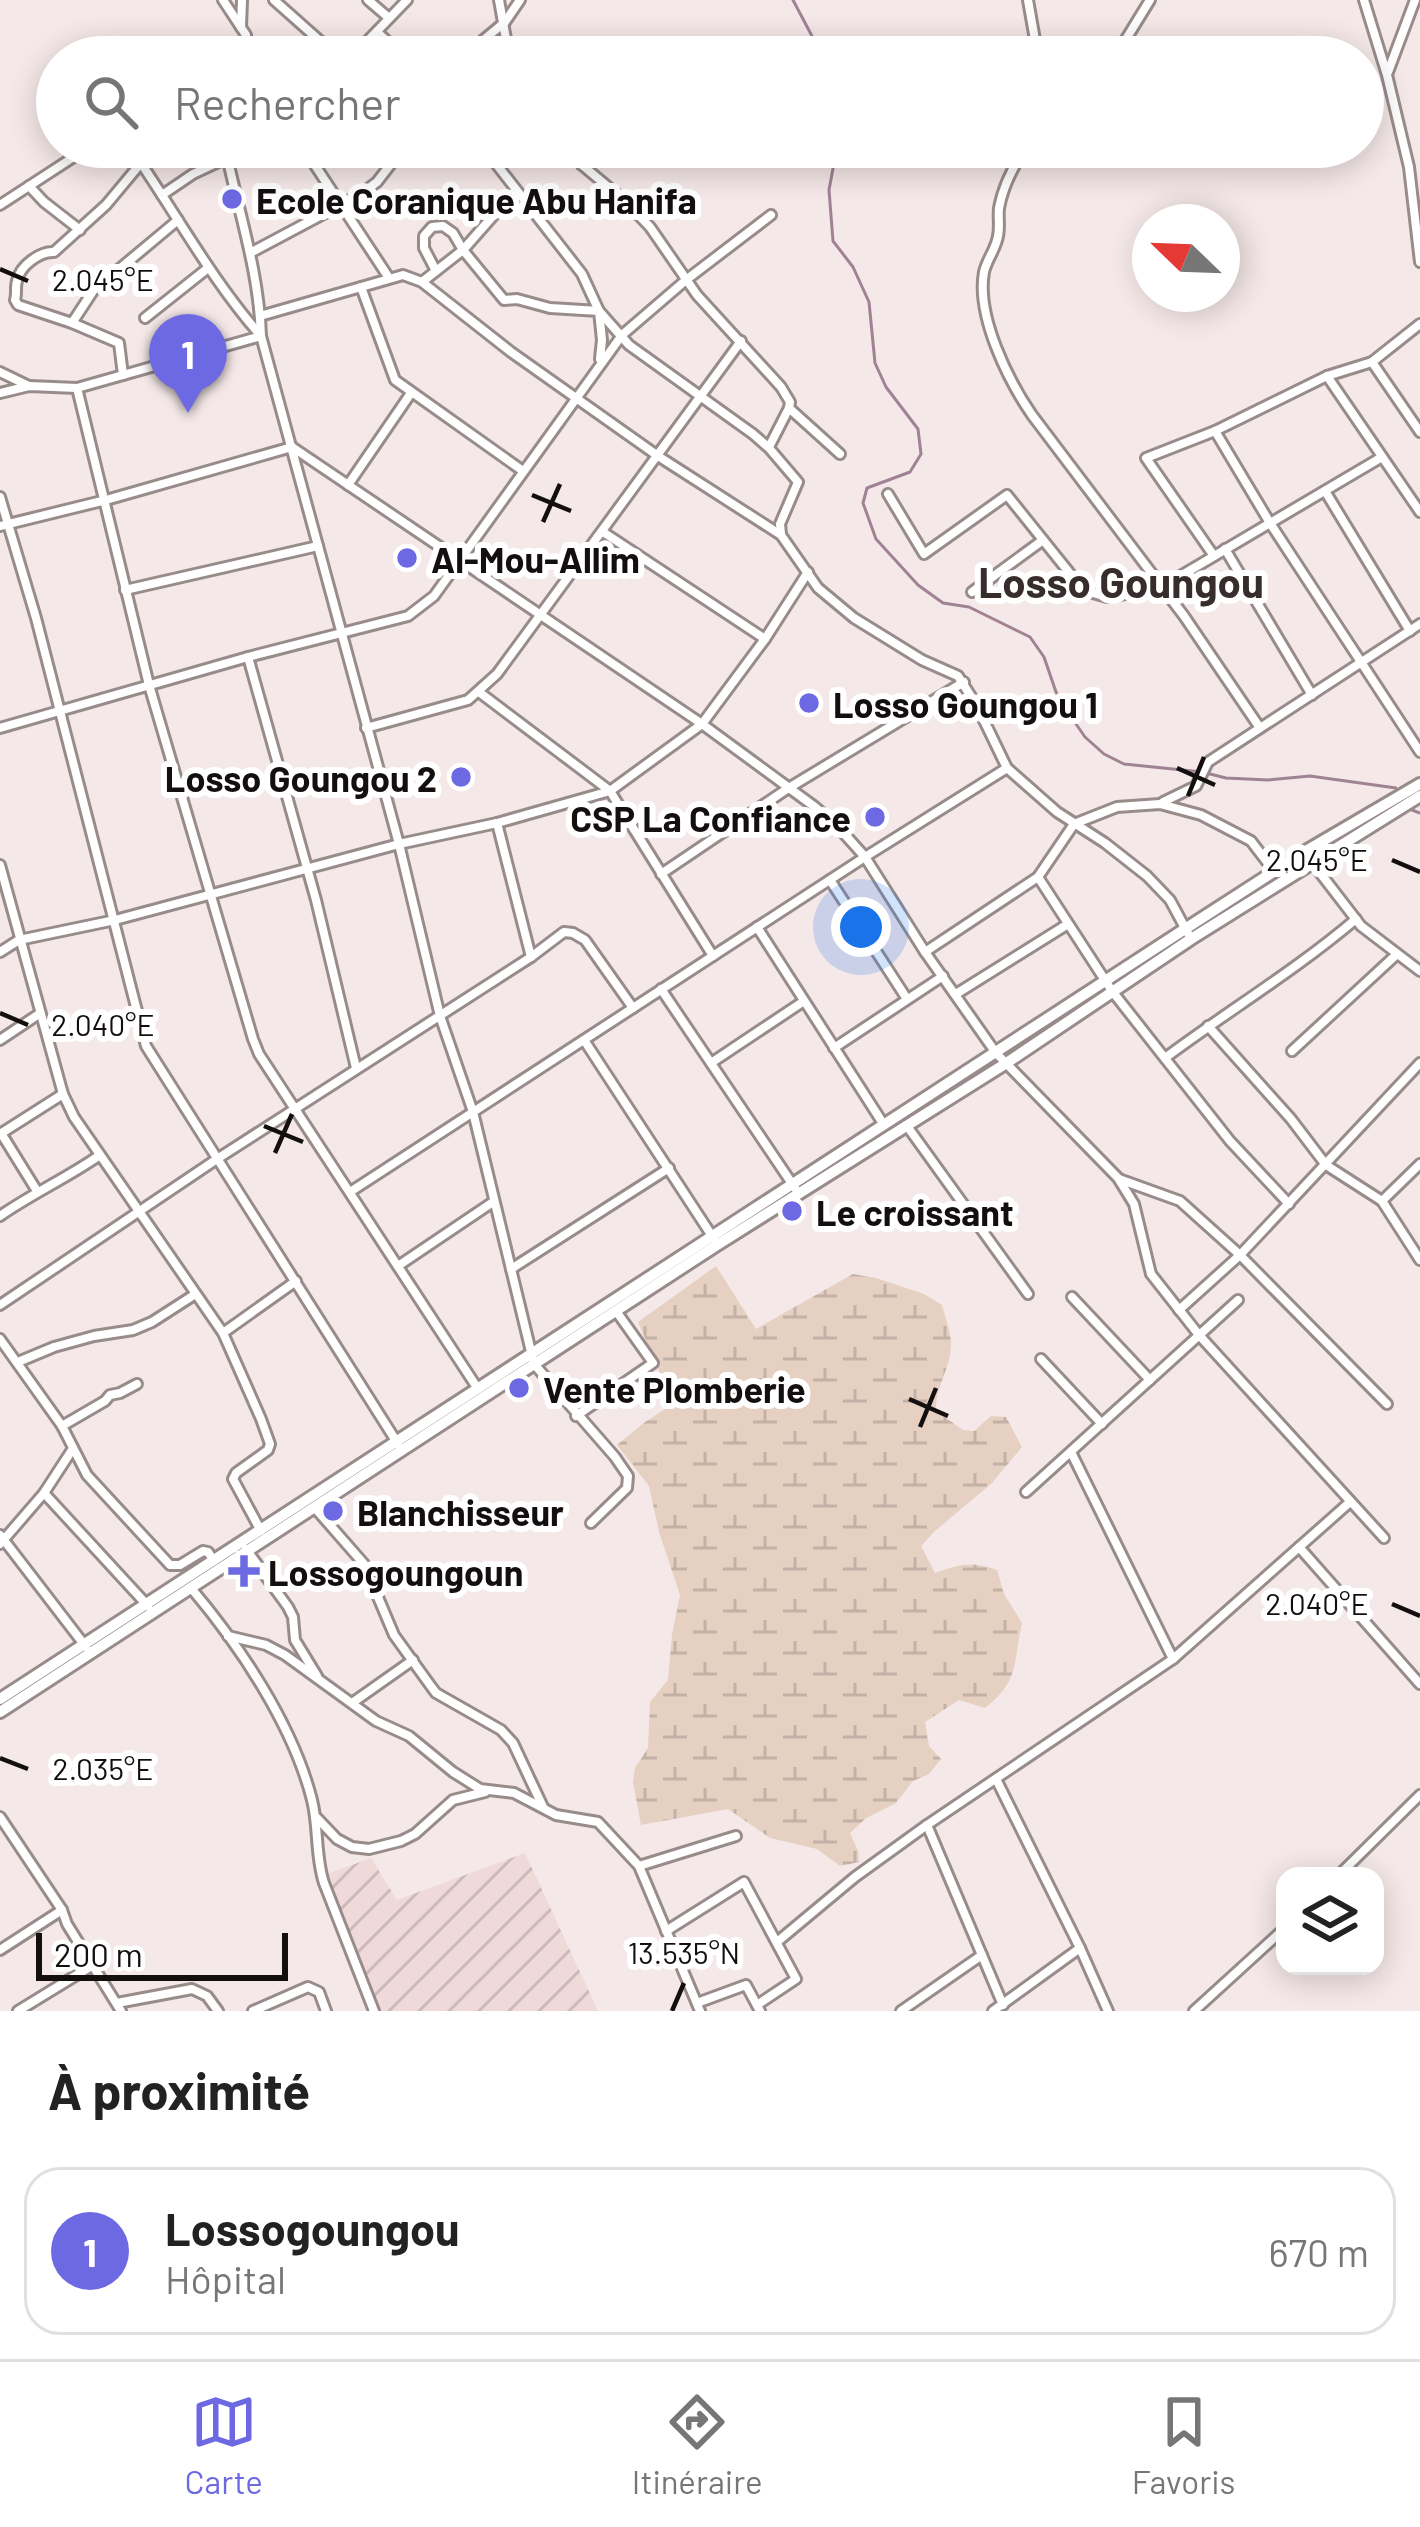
<!DOCTYPE html>
<html lang="fr">
<head>
<meta charset="utf-8">
<style>
  body { margin:0; font-family:Barlow,sans-serif; background:#f2f2f2; color:#222 }
  .controls { position:absolute; right:36px; bottom:36px; display:grid; overflow:hidden; border-radius:24px; box-shadow:0 6px 30px #0003 }
  .controls button { width:108px; height:108px; display:grid; place-items:center; padding:0; border:0; border-bottom:3px solid #e0e0e0; background:#fff; color:#222; font:60px sans-serif }
  .compass { position:absolute; left:1132px; top:204px; width:108px; height:108px; border-radius:50%; background:#fff; box-shadow:0 6px 30px #0003; rotate:293deg }
  .scale { position:absolute; left:36px; bottom:30px; width:252px; box-sizing:border-box; padding-left:12px; border:6px solid #140f0f; border-top:0; font-size:33px; line-height:42px; white-space:nowrap; color:#140f0f; -webkit-text-stroke:9px #fff; paint-order:stroke }
  .you { position:absolute; left:861px; top:927px; width:42px; height:42px; margin:-30px; border:9px solid #fff; border-radius:50%; background:#1a73e8; box-shadow:0 0 0 18px #1a73e833 }
  .badge { display:grid; place-items:center; width:78px; height:78px; border-radius:50%; background:#6c69e3; color:#fff; font-size:39px; font-weight:700 }
  .pin { position:absolute; translate:-50% -99px; filter:drop-shadow(0 3px 6px #0008) }
  .pin::after { content:''; position:absolute; top:63px; width:42px; height:36px; background:inherit; clip-path:polygon(0 0,100% 0,50% 100%) }
  .list { margin:0; padding:0; list-style:none }
  h2 { display:flex; justify-content:space-between; align-items:center; height:156px; margin:0; padding:0 48px; font-size:51px }
  h2 small { font-size:39px; font-weight:400; color:#767676 }
  .list li { display:grid; grid-template-columns:78px 1fr auto; gap:36px; align-items:center; box-sizing:border-box; height:168px; margin:0 24px 24px; padding:0 24px; border:3px solid #e0e0e0; border-radius:36px }
  .list b { display:block; font-size:45px; white-space:nowrap }
  .list p { margin:0; font-size:39px; white-space:nowrap; color:#767676 }
  .list em { font-size:39px; font-style:normal; color:#767676 }
  .icon { flex:none; width:66px; height:66px; fill:none; stroke:currentColor; stroke-width:2; stroke-linecap:round; stroke-linejoin:round }
  .map { position:relative; flex:none; width:1420px; height:2011px; overflow:hidden }
  .search { position:absolute; background:#fff; box-shadow:0 6px 30px #0003; left:36px; right:36px; top:36px; height:132px; display:flex; align-items:center; gap:30px; box-sizing:border-box; padding:0 42px; border-radius:66px; color:#767676; font-size:45px }
  .sheet { height:348px; background:#fff }
  nav { display:flex; justify-content:space-around; align-items:center; box-sizing:border-box; height:168px; border-top:3px solid #e0e0e0; background:#fff; font-size:33px; color:#767676 }
  nav a { display:grid; justify-items:center; gap:6px }
  nav .on { color:#6c69e3 }
  .map>svg:first-child { display:block }
</style>
</head>
<body>
<div class="map">
<svg width="1420" height="2011" viewBox="0 0 1420 2011">
  <defs>
    <pattern id="industrial-furrows" width="10" height="10" patternUnits="userSpaceOnUse" patternTransform="scale(3)"><rect width="10" height="10" fill="#efd9d9"/><path d="M-1 1l2-2M0 10L10 0M9 11l2-2" fill="none" stroke="#ccb9b9"/></pattern>
    <pattern id="wetland-marsh" width="20" height="14" patternUnits="userSpaceOnUse" patternTransform="scale(3)"><rect width="20" height="14" fill="#e5d0c2"/><path d="M1 5h8M5 5V1M11 12h8M15 12V8" fill="none" stroke="#c4b1a6"/></pattern>
  </defs>
  <rect width="100%" height="100%" fill="#f5e8e8"/>
  <!-- industrial -->
  <path fill="url(#industrial-furrows)" d="M 525,1853 L 598,2011 L 378,2011 L 322,1876 L 371,1858 L 397,1900 Z"/>
  <!-- wetland -->
  <path fill="url(#wetland-marsh)" d="M 716,1266 L 756,1329 L 853,1274 L 876,1278 L 924,1294 L 942,1305 C 945,1317 951,1331 951,1344 C 951,1368 935,1387 936,1411 L 963,1430 L 974,1431 L 991,1416 L 1006,1417 L 1022,1447 L 992,1483 L 935,1531 L 921,1546 L 935,1573 C 961,1564 971,1561 997,1570 L 1004,1594 L 1022,1623 C 1013,1662 1020,1681 985,1708 L 959,1700 L 925,1722 L 929,1746 L 941,1759 L 929,1774 L 913,1781 L 896,1803 L 866,1818 L 850,1833 L 858,1851 L 859,1862 L 840,1866 L 817,1849 L 770,1838 L 728,1809 L 641,1825 L 633,1782 L 635,1768 L 648,1748 L 650,1702 L 668,1680 L 672,1635 L 680,1595 L 659,1532 L 649,1486 L 617,1445 L 645,1422 L 673,1404 L 638,1322 Z"/>
  <g fill="none" stroke-linecap="round" stroke-linejoin="round">
    <!-- stream -->
    <g stroke="#9f8395" stroke-width="3">
      <path d="M 793,0 L 823,57"/>
      <path d="M 837,147 L 829,190 L 833,241 L 853,267 L 869,302 L 875,363 L 886,387 L 918,429 L 921,454 L 910,472 L 867,488 L 863,503 L 876,539 L 918,585 L 943,603 L 969,607 L 1030,637 L 1044,657 L 1056,692 L 1067,711 L 1085,737 L 1104,754 L 1124,764 L 1202,772 L 1226,778 L 1268,780 L 1310,776 L 1396,788"/>
      <path d="M 1412,810 L 1420,813"/>
    </g>
    <defs>
      <g id="street">
        <path d="M 223,0 L 246,35 L 243,44 L 232,57"/>
        <path d="M 274,0 L 338,57"/>
        <path d="M 368,0 L 389,18"/>
        <path d="M 499,0 L 506,39 L 518,57"/>
        <path d="M 1028,0 L 1038,57"/>
        <path d="M 1364,0 L 1387,75 L 1409,167 L 1420,262"/>
        <path d="M 241,27 L 242,0"/>
        <path d="M 377,32 L 404,57"/>
        <path d="M 352,57 L 407,0"/>
        <path d="M 463,57 L 505,22 L 520,0"/>
        <path d="M 1115,57 L 1150,0"/>
        <path d="M 1388,72 L 1415,0"/>
        <path d="M 225,147 C 238,210 259,271 261,336 L 399,844 L 440,1016 L 473,1112 L 534,1364 L 615,1457 L 628,1476 L 627,1488 L 591,1523"/>
        <path d="M 303,147 L 389,278"/>
        <path d="M 483,147 L 582,274 L 599,311 L 629,345 L 753,434 L 769,448 L 798,482 L 780,524 L 781,534"/>
        <path d="M 571,147 L 582,165 L 625,201 L 650,227 L 697,295 L 781,387 L 790,402 L 789,408 L 769,447"/>
        <path d="M 1026,147 C 1014,165 1003,186 999,208 C 998,218 1000,227 998,236 C 996,249 987,259 984,272 C 976,316 1008,380 1032,415 L 1184,616 L 1260,728"/>
        <path d="M 309,155 L 319,147"/>
        <path d="M 582,165 L 600,147"/>
        <path d="M 29,186 L 44,202 L 80,230"/>
        <path d="M 162,195 L 193,174 L 227,158"/>
        <path d="M 0,205 L 89,147"/>
        <path d="M 250,253 L 361,194 L 377,182 L 404,147"/>
        <path d="M 436,271 L 424,248 L 424,236 L 432,227 L 443,226 L 453,233 L 463,250 L 504,300 L 517,299 L 550,308 L 599,311 L 602,340 L 600,359"/>
        <path d="M 422,282 L 463,250 L 515,191"/>
        <path d="M 361,287 L 395,380 L 523,471"/>
        <path d="M 260,316 L 403,275 L 422,282 L 511,352 L 658,456 L 781,535 L 818,588 L 854,618 L 922,660 L 958,676 L 977,706 L 1007,768"/>
        <path d="M 145,318 L 208,268"/>
        <path d="M 72,323 L 93,291 L 178,220"/>
        <path d="M 1372,362 L 1420,432"/>
        <path d="M 0,372 L 29,386"/>
        <path d="M 123,375 L 119,343 L 72,323 L 18,305 L 15,300 C 17,294 15,287 17,281 C 20,265 41,251 54,252 L 106,205 L 141,163"/>
        <path d="M 1327,376 L 1420,512"/>
        <path d="M 77,388 L 149,685 L 253,1039 L 259,1054 L 478,1389"/>
        <path d="M 0,393 L 29,386 L 77,388 L 261,336 C 210,278 174,210 130,147"/>
        <path d="M 789,408 L 840,454"/>
        <path d="M 1215,431 L 1270,523 L 1420,752"/>
        <path d="M 292,447 L 702,724 L 815,807 L 840,829 L 865,857 L 925,952 L 996,1053 L 1118,1178 L 1134,1204 L 1151,1274 L 1199,1335 L 1384,1538"/>
        <path d="M 348,485 L 411,393"/>
        <path d="M 1325,491 L 1410,631"/>
        <path d="M 888,494 L 924,554 L 1007,495 L 1076,581 L 1086,591 L 1107,597 L 1160,588 L 1382,457"/>
        <path d="M 0,497 L 36,618 L 146,1046 L 398,1444"/>
        <path d="M 0,526 L 106,500 L 292,447"/>
        <path d="M 603,532 L 765,639"/>
        <path d="M 1225,549 L 1312,695"/>
        <path d="M 1214,556 L 1146,458 L 1215,431 L 1327,376 L 1372,362 L 1420,324"/>
        <path d="M 125,590 L 318,546"/>
        <path d="M 972,592 L 1043,540"/>
        <path d="M 248,657 L 316,900 L 356,1068"/>
        <path d="M 479,692 L 610,791 L 713,956"/>
        <path d="M 0,728 L 248,657 L 408,616 L 434,596 L 622,335 L 686,280 L 771,215"/>
        <path d="M 366,728 L 468,700 L 497,674 L 741,341"/>
        <path d="M 1163,802 L 1196,786 L 1208,762 L 1420,624"/>
        <path d="M 497,823 L 531,957"/>
        <path d="M 1304,852 L 1361,926 L 1420,971"/>
        <path d="M 0,865 L 63,1094 L 74,1117 L 223,1333 L 261,1419 L 270,1444 L 268,1450 L 236,1473 L 233,1479 L 261,1531"/>
        <path d="M 661,874 L 787,789 L 964,682"/>
        <path d="M 1038,877 L 1112,991 L 1230,1141 L 1289,1204"/>
        <path d="M 830,880 L 907,999"/>
        <path d="M 757,927 L 884,1125"/>
        <path d="M 0,952 L 19,940 L 115,920 L 399,844 L 497,823 L 610,791 L 702,724 L 765,639 L 808,572"/>
        <path d="M 925,952 L 1038,877 L 1074,824 L 1117,807 L 1160,804 L 1201,815 L 1251,841 L 1274,871"/>
        <path d="M 661,989 L 799,1194"/>
        <path d="M 956,994 L 1068,924"/>
        <path d="M 1208,1026 L 1291,1119 L 1326,1165 L 1382,1201 L 1420,1260"/>
        <path d="M 0,1040 L 39,1014"/>
        <path d="M 584,1040 L 714,1239"/>
        <path d="M 834,1048 L 943,976"/>
        <path d="M 1292,1051 L 1396,955"/>
        <path d="M 1165,1058 C 1228,1011 1296,970 1356,919"/>
        <path d="M 711,1063 L 804,1001"/>
        <path d="M 907,1126 L 1028,1294"/>
        <path d="M 1,1133 L 37,1191"/>
        <path d="M 0,1134 L 63,1094"/>
        <path d="M 1119,1179 L 1180,1201 L 1240,1255 L 1387,1404"/>
        <path d="M 350,1192 L 865,857 L 1007,768 L 1057,812 L 1105,843 L 1147,876 L 1170,900 L 1191,939"/>
        <path d="M 1382,1201 L 1420,1164"/>
        <path d="M 0,1216 C 33,1193 67,1178 100,1155"/>
        <path d="M 398,1266 L 493,1202"/>
        <path d="M 511,1269 L 669,1168"/>
        <path d="M 1072,1297 L 1150,1380"/>
        <path d="M 0,1305 L 217,1159 L 531,957 L 564,932 L 573,933 L 585,940 L 633,1008"/>
        <path d="M 1179,1310 L 1240,1255 L 1420,1063"/>
        <path d="M 223,1333 L 296,1281"/>
        <path d="M 0,1339 L 62,1426 L 87,1475 L 170,1565 L 180,1565 L 203,1551 L 208,1552 L 214,1561"/>
        <path d="M 1041,1359 L 1102,1424"/>
        <path d="M 18,1362 L 54,1347 L 94,1336 L 133,1330 L 152,1322 L 194,1295"/>
        <path d="M 576,1416 L 653,1363 L 616,1311"/>
        <path d="M 62,1426 L 105,1401 L 110,1395 L 120,1393 L 137,1384"/>
        <path d="M 1071,1452 L 1173,1659"/>
        <path d="M 1026,1492 L 1238,1300"/>
        <path d="M 44,1493 L 148,1606"/>
        <path d="M 315,1508 L 364,1564 L 394,1635 L 430,1685 L 436,1693 L 501,1730 L 513,1743 L 543,1807"/>
        <path d="M 0,1535 L 86,1647"/>
        <path d="M 0,1544 L 44,1493 L 72,1450"/>
        <path d="M 1299,1547 L 1420,1684"/>
        <path d="M 246,1549 L 288,1607 L 293,1617 L 295,1640 L 317,1676"/>
        <path d="M 191,1588 C 240,1646 293,1725 312,1800 C 319,1828 315,1856 324,1883 L 374,2011"/>
        <path d="M 228,1636 L 266,1645 L 285,1655 L 376,1721 L 409,1736 L 453,1772 L 480,1789 L 514,1793 L 556,1815 L 598,1822 L 639,1866 L 700,2011"/>
        <path d="M 352,1703 L 413,1660"/>
        <path d="M 996,1779 L 1080,1948 L 1108,2011"/>
        <path d="M 0,1817 L 62,1910 L 67,1924 L 121,2011"/>
        <path d="M 317,1818 L 337,1839 L 352,1847 L 369,1849 L 401,1841 L 415,1834 L 453,1800 L 485,1792"/>
        <path d="M 927,1825 L 1003,2005"/>
        <path d="M 639,1866 L 736,1836"/>
        <path d="M 1338,1876 L 1420,1795"/>
        <path d="M 666,1931 L 744,1882 L 796,1979 L 757,2005"/>
        <path d="M 777,1942 L 855,1877 L 927,1825 L 1173,1659 L 1350,1502"/>
        <path d="M 0,1950 L 62,1910"/>
        <path d="M 117,2003 L 192,1989 L 207,1996 L 218,2011"/>
        <path d="M 697,2003 L 746,1985 L 760,2011"/>
        <path d="M 18,2011 L 93,1965"/>
        <path d="M 253,2011 L 308,1987 L 319,1992 L 326,2011"/>
        <path d="M 901,2011 L 982,1955"/>
        <path d="M 993,2011 L 1080,1948"/>
        <path d="M 1194,2011 L 1285,1928"/>
      </g>
      <g id="secondary">
        <path d="M 0,1699 L 1185,929 L 1304,852 L 1420,784"/>
        <path d="M 0,1712 L 717,1245 L 1005,1064 L 1191,939 L 1420,796"/>
      </g>
    </defs>
    <!-- street casing -->
    <use href="#street" stroke="#988c8b" stroke-width="14"/>
    <!-- secondary casing -->
    <use href="#secondary" stroke="#988c8b" stroke-width="16"/>
    <!-- street -->
    <use href="#street" stroke="#fff" stroke-width="8"/>
    <!-- secondary -->
    <use href="#secondary" stroke="#fff" stroke-width="10"/>
  </g>
  <!-- ticks -->
  <path fill="none" stroke="#140f0f" stroke-width="4.5" d="M 0,269 L 28,281M 532,495 L 571,511M 543,522 L 560,484M 1177,768 L 1215,785M 1188,796 L 1204,757M 1392,860 L 1420,872M 0,1013 L 28,1025M 264,1126 L 303,1142M 275,1153 L 292,1114M 909,1399 L 948,1416M 920,1427 L 936,1388M 1392,1604 L 1420,1616M 0,1758 L 28,1769M 672,2011 L 684,1983"/>
  <!-- markers -->
  <g fill="#6c69e3" stroke="#fff" stroke-width="4.5">
    <circle cx="232" cy="199" r="12"/>
    <circle cx="407" cy="558" r="12"/>
    <circle cx="809" cy="703" r="12"/>
    <circle cx="461" cy="777" r="12"/>
    <circle cx="875" cy="817" r="12"/>
    <circle cx="792" cy="1211" r="12"/>
    <circle cx="519" cy="1388" r="12"/>
    <circle cx="333" cy="1511" r="12"/>
    <path d="M238 1553h12v12h12v12h-12v12h-12v-12h-12v-12h12z"/>
  </g>
  <g text-anchor="middle" dominant-baseline="central" stroke-width="12" stroke-linejoin="round" paint-order="stroke">
    <!-- poi labels -->
    <g font-size="36" font-weight="bold" fill="#140f0f" stroke="#fff" text-anchor="start">
      <text x="256" y="199">Ecole Coranique Abu Hanifa</text>
      <text x="431" y="558">Al-Mou-Allim</text>
      <text x="833" y="703">Losso Goungou 1</text>
      <text x="437" y="777" text-anchor="end">Losso Goungou 2</text>
      <text x="851" y="817" text-anchor="end">CSP La Confiance</text>
      <text x="816" y="1211">Le croissant</text>
      <text x="543" y="1388">Vente Plomberie</text>
      <text x="357" y="1511">Blanchisseur</text>
      <text x="268" y="1571">Lossogoungoun</text>
    </g>
    <!-- quarter labels -->
    <g font-size="42" font-weight="bold" fill="#372d2d" stroke="#fff">
      <text x="1121" y="581">Losso Goungou</text>
    </g>
  </g>
  <g font-size="30" text-anchor="middle" fill="#140f0f" stroke="#fff" stroke-width="12" stroke-linejoin="round" paint-order="stroke">
    <text x="103" y="291">2.045°E</text>
    <text x="1317" y="871">2.045°E</text>
    <text x="103" y="1036">2.040°E</text>
    <text x="1317" y="1615">2.040°E</text>
    <text x="103" y="1780">2.035°E</text>
    <text x="684" y="1964">13.535°N</text>
  </g>
</svg>
<div class="controls">
<button><svg class="icon" aria-label="layers" viewBox="0 0 24 24"><path d="M12 4l9 5-9 5-9-5zM3 14l9 5 9-5"/></svg></button>
</div>
<svg class="compass" viewBox="-18 -18 36 36"><path d="M0-13l5 13h-10z" fill="#e53935"/><path d="M0 13l5-13h-10z" fill="#767676"/></svg>
<div class="scale">200 m</div>
<div class="you"></div>
<div class="pin badge" style="left:188px;top:413px">1</div>
<div class="search"><svg class="icon" aria-label="search" viewBox="0 0 24 24"><circle cx="10" cy="10" r="6"/><path d="M15 15l6 6"/></svg>Rechercher</div>
</div>
<section class="sheet">
<h2>À proximité<small></small></h2>
<ul class="list">
<li><span class="badge">1</span><div><b>Lossogoungou</b><p>Hôpital</p></div><em>670 m</em></li>
</ul>
</section>
<nav>
<a class="on"><svg class="icon" aria-label="map" viewBox="0 0 24 24"><path d="M3 6l6-2 6 2 6-2v14l-6 2-6-2-6 2zM9 4v14M15 6v14"/></svg>Carte</a>
<a><svg class="icon" aria-label="directions" viewBox="0 0 24 24"><path d="M12 3l9 9-9 9-9-9zM9 14v-3h6M13 9l2 2-2 2"/></svg>Itinéraire</a>
<a><svg class="icon" aria-label="saved" viewBox="0 0 24 24"><path d="M7 4h10v16l-5-4-5 4z"/></svg>Favoris</a>
</nav>
</body>
</html>
